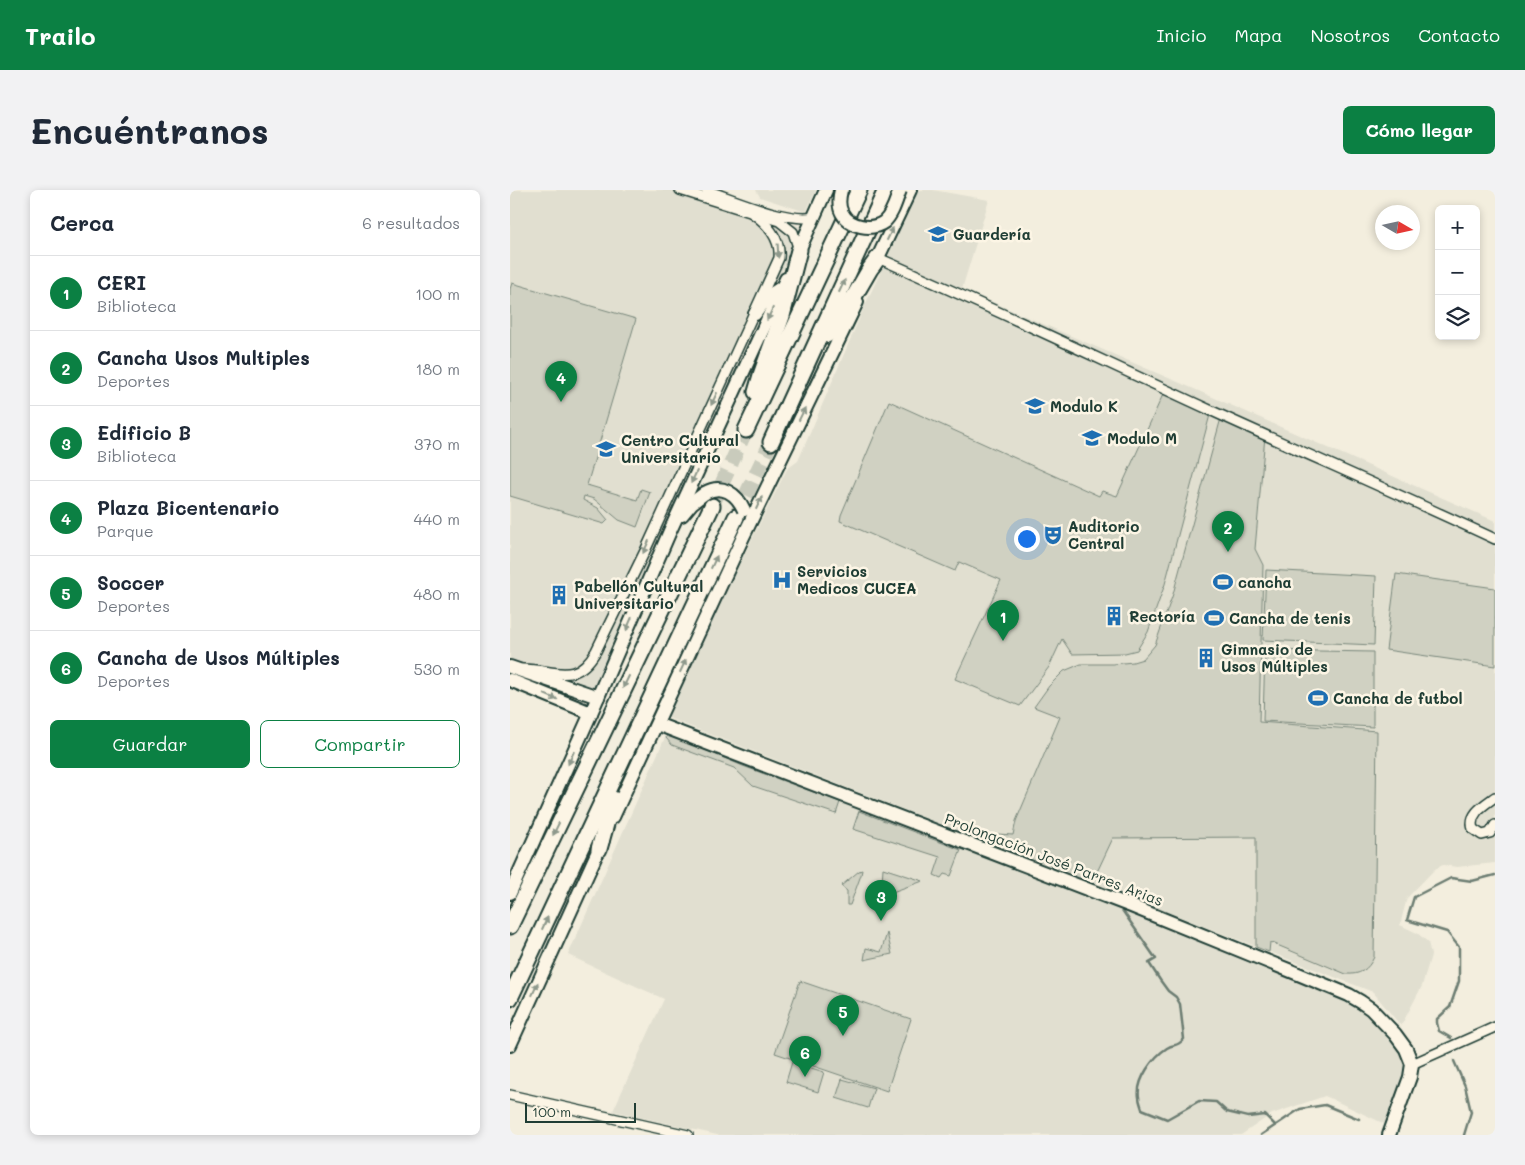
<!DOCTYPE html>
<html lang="es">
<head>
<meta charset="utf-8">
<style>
  body { margin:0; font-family:Mali,sans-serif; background:#f2f2f3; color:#1f2937 }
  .controls { position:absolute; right:15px; top:15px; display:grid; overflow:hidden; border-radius:8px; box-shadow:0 2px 8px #0003 }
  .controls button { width:45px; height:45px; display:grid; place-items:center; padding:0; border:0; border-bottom:1px solid #e0e1e3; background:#fff; color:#1f2937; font:25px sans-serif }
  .compass { position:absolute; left:865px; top:15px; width:45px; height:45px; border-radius:50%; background:#fff; box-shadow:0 2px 8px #0003; rotate:99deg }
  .scale { position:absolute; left:15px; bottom:12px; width:111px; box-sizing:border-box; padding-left:5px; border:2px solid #1f3d34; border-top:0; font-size:14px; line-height:18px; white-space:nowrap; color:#1f3d34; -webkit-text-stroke:4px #fcf5e5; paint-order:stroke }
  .you { position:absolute; left:516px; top:348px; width:18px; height:18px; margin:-12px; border:4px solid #fff; border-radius:50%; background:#1a73e8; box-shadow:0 0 0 8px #1a73e833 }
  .badge { display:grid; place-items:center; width:32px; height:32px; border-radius:50%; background:#0b8043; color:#fff; font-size:16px; font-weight:700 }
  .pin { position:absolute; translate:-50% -41px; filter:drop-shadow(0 1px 2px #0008) }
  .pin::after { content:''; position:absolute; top:26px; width:18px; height:15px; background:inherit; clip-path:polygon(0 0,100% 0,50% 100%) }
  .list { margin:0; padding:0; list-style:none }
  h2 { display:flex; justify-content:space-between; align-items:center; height:65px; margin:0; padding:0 20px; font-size:21px }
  h2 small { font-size:16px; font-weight:400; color:#747a83 }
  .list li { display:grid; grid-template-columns:32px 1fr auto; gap:15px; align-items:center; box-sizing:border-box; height:75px; padding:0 20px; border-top:1px solid #e0e1e3 }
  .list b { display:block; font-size:19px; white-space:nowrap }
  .list p { margin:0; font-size:16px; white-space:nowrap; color:#747a83 }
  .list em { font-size:16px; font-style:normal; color:#747a83 }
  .actions { display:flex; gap:10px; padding:15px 20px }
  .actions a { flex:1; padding:11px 0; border:1px solid #0b8043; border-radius:8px; text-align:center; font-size:18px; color:#0b8043 }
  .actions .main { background:#0b8043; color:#fff }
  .icon { flex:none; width:28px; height:28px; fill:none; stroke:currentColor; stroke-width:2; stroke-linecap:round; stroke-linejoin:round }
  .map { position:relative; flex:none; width:985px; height:945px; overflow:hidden; border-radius:8px }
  header { display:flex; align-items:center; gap:30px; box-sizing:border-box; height:70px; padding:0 25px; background:#0b8043; color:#fff }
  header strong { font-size:24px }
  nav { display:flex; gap:28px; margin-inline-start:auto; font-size:18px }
  .intro { display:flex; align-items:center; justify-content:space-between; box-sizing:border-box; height:120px; padding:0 30px }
  h1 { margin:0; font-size:35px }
  .button { padding:12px 22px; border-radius:8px; background:#0b8043; color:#fff; font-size:18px; font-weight:700 }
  main { display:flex; gap:30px; padding:0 30px }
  aside { flex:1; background:#fff; border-radius:8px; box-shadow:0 2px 8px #0003 }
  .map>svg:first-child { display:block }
</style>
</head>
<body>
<header>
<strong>Trailo</strong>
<nav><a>Inicio</a><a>Mapa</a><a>Nosotros</a><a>Contacto</a></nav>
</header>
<div class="intro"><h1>Encuéntranos</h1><a class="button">Cómo llegar</a></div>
<main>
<aside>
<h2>Cerca<small>6 resultados</small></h2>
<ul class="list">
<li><span class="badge">1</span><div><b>CERI</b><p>Biblioteca</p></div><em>100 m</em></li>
<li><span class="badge">2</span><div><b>Cancha Usos Multiples</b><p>Deportes</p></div><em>180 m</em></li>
<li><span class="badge">3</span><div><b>Edificio B</b><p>Biblioteca</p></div><em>370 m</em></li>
<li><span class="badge">4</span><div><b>Plaza Bicentenario</b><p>Parque</p></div><em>440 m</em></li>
<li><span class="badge">5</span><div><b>Soccer</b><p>Deportes</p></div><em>480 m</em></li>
<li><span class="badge">6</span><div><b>Cancha de Usos Múltiples</b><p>Deportes</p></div><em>530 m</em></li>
</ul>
<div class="actions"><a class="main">Guardar</a><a>Compartir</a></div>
</aside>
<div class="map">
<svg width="985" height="945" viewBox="0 0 985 945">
  <rect width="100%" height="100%" fill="#f3eede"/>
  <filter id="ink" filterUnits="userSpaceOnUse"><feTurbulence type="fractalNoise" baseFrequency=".02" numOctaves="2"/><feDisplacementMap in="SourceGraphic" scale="10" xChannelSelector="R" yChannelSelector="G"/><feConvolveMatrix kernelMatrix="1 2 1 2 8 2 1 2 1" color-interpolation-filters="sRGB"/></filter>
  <g filter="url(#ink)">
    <!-- built -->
    <g fill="#e1dfd0">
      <path d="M 0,0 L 178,0 L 292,37 L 78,512 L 0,482 Z"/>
      <path d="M 246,0 L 306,0 L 296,22 L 250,7 Z"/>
      <path d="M 409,0 L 423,0 L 479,10 L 452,99 L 684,199 L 985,331 L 985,673 L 947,677 L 933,675 L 925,679 L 897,708 L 890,735 L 907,743 L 918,752 L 921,765 L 912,796 L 891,836 L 863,802 L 153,526 L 168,506 L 172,493 L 204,425 L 277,279 L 288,271 L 356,113 Z"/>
      <path d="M 157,543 L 675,741 L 849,813 L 898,865 L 898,879 L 877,935 L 815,906 L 762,924 L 731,945 L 207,945 L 103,921 L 154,809 L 58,765 Z"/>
    </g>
    <!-- green -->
    <g fill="#d0d1c2" stroke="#78877b">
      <path d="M 2,93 L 126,129 L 77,295 L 127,310 L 131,299 L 140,302 L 127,337 L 109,330 L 84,309 L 74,306 L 73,310 L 88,318 L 98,330 L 94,334 L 0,306 L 0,99 Z"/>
      <path d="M 655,200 L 701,221 L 655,394 L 638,442 L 627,460 L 615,463 L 562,464 L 552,449 L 539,477 L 510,516 L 445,489 L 491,390 L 449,372 L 445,381 L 330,331 L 331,325 L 379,211 L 589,306 L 592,301 L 607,306 Z"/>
      <path d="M 711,228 L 755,246 L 745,359 L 753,375 L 749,532 L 867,541 L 864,767 C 858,780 850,785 836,784 L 760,752 L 759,762 L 746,757 L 746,647 L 603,648 L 587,682 L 579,685 L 573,693 L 482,658 L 487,644 L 503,645 L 506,631 L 550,527 L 524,517 L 539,496 L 554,481 L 571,474 L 603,474 L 623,472 L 633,469 L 645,455 L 663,404 Z"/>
      <path d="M 756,380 L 866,386 L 864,455 L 753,450 Z"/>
      <path d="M 886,384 L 985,398 L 985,476 L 876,460 Z"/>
      <path d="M 755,460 L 863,462 L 863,537 L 753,531 Z"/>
      <path d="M 157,544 L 233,576 L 330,612 L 326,624 L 243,596 L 224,578 L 162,555 L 156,548 Z"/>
      <path d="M 349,621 L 451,660 L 441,686 L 434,684 L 431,688 L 424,685 L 430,667 L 343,639 Z"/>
      <path d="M 373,678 L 413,691 L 371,706 Z"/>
      <path d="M 352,680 L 351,685 L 340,715 L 337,715 L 337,701 L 331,696 L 349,681 Z"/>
      <path d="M 377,743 L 382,764 L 354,770 L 356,758 L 371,762 Z"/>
      <path d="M 290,791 L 401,829 L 377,901 L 265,863 Z"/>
      <path d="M 282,872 L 314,882 L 308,902 L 276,892 Z"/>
      <path d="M 332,889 L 364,898 L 358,918 L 326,908 Z"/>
    </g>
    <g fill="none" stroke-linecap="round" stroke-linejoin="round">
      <!-- stream -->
      <g stroke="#6c7d72" stroke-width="2.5">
        <path d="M 612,720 L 646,769 L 639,773 L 650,790 L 658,801 L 666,807 L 670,814 L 674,849 C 666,858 665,853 657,858 C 643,867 626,890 629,907 C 629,911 631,915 632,919 L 657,929 L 689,911 L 706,912 L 717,922 L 738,927 L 755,925 L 765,935"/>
        <path d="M 941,848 L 929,841 L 927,833 L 927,829 L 940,817 L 949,791 L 949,757 L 937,742 L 897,730 L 904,707 L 941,688 L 962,691 L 985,685"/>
        <path d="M 944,871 L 955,896 L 961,922 L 954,945"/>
        <path d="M 751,945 L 790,919 L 815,915 L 849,929"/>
      </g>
      <!-- motorway-tunnel -->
      <g stroke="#c9cbbc" stroke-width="15" stroke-dasharray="15 8" stroke-linecap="butt">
        <path d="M 202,316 L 236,240"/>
        <path d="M 226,326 L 261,252"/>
      </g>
      <defs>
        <g id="minor">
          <path d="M 170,0 L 269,31 L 283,42 L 289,60"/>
          <path d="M 196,0 C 223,9 277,33 304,27"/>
          <path d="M 368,68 C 481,117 591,170 702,221 C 796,264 891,305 985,349"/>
          <path d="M 13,479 C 45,479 65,497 86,461 L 135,361 L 269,68 C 271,49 257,33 242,23"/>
          <path d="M 985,607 C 974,615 958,624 963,639 L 972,645 L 980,643 L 985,635"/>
          <path d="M 902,874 L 985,837"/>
          <path d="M 0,905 L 178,945"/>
        </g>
        <g id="secondary">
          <path d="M 285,69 L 316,0"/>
          <path d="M 364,76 L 400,0"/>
          <path d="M 245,124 L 257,107 L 272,97"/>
          <path d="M 172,325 L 182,313 L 195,303"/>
          <path d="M 0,477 L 88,507"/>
          <path d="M 0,490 L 81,523"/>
          <path d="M 147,534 L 621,716 L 781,781 L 839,805 L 851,812 L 861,819 L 885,844 L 896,859 L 902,874 L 900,887 L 879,945"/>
          <path d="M 103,627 L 233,347 L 347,112"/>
          <path d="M 0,703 L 81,523 L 160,341 L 276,89"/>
          <path d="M 0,855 L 93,650"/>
        </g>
        <g id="motorway">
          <path d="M 317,145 L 342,110 L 360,79 L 368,68"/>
          <path d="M 246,202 L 251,185 L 272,126 L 289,60"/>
          <path d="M 236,240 L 349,0"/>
          <path d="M 261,252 L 376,0"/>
          <path d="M 89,659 L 103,609"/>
          <path d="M 0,736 L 202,316"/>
          <path d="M 0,808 L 226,327"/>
        </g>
      </defs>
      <!-- minor casing -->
      <use href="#minor" stroke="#1f3d34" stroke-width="12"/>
      <!-- secondary casing -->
      <use href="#secondary" stroke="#1f3d34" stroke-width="16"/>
      <!-- motorway casing -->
      <use href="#motorway" stroke="#1f3d34" stroke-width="19"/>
      <!-- minor -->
      <use href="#minor" stroke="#fcf5e5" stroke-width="9"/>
      <!-- secondary -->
      <use href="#secondary" stroke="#fcf5e5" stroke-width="12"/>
      <!-- motorway -->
      <use href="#motorway" stroke="#fcf5e5" stroke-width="15"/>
      <defs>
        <g id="secondary-bridge">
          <path d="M 331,0 C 329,8 328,16 332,23 C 339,37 362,41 374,32 C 383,24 386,10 390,0"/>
          <path d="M 195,303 C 212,293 227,304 234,320"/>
        </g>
      </defs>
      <!-- secondary-bridge casing -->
      <use href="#secondary-bridge" stroke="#1f3d34" stroke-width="16" stroke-linecap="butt"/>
      <!-- secondary-bridge -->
      <use href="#secondary-bridge" stroke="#fcf5e5" stroke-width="12"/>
    </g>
    <!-- one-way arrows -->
    <defs><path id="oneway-solid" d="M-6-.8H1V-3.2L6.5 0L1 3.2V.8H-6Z" transform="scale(1.25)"/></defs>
    <g fill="#8e998c">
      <use href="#oneway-solid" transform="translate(380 44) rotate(-64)"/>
      <use href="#oneway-solid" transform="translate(268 61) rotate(87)"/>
      <use href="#oneway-solid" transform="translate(332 96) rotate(-65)"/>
      <use href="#oneway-solid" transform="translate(260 124) rotate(115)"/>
      <use href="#oneway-solid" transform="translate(204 209) rotate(115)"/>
      <use href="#oneway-solid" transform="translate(292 224) rotate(-64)"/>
      <use href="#oneway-solid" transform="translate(184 287) rotate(115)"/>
      <use href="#oneway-solid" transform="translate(249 313) rotate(-65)"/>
      <use href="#oneway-solid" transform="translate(136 357) rotate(115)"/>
      <use href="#oneway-solid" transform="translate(204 372) rotate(-65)"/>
      <use href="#oneway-solid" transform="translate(119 434) rotate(113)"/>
      <use href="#oneway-solid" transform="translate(173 476) rotate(-65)"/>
      <use href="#oneway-solid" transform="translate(116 492) rotate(116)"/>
      <use href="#oneway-solid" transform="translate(41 507) rotate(22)"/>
      <use href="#oneway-solid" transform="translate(61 568) rotate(114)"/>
      <use href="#oneway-solid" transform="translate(46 639) rotate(116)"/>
      <use href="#oneway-solid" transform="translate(35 733) rotate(-65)"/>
      <use href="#oneway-solid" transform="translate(25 799) rotate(-66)"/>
    </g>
  </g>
  <!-- icons -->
  <defs>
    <symbol id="school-bare" viewBox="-9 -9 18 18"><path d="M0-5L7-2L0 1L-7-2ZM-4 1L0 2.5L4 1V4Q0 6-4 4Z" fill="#1f6fb2" stroke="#fcf5e5" stroke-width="2.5" paint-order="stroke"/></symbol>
    <symbol id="university-bare" viewBox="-9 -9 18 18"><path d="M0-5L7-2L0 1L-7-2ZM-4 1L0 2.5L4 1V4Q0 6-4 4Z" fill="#1f6fb2" stroke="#fcf5e5" stroke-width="2.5" paint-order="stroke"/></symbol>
    <symbol id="theatre-bare" viewBox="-9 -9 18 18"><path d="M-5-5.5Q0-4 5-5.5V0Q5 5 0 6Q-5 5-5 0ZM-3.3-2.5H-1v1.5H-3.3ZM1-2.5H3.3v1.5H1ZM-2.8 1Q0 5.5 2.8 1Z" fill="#1f6fb2" stroke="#fcf5e5" stroke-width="2.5" paint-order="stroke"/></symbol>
    <symbol id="hospital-bare" viewBox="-9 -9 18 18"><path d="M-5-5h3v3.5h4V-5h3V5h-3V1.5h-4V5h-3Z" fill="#1f6fb2" stroke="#fcf5e5" stroke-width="2.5" paint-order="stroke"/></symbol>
    <symbol id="stadium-bare" viewBox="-9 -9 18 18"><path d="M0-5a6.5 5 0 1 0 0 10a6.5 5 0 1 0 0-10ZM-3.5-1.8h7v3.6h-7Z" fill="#1f6fb2" stroke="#fcf5e5" stroke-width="2.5" paint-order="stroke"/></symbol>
    <symbol id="building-bare" viewBox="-9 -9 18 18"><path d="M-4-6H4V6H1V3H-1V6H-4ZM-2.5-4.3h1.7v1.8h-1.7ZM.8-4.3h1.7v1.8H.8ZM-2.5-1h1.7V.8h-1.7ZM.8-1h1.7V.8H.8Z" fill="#1f6fb2" stroke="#fcf5e5" stroke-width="2.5" paint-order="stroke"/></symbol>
  </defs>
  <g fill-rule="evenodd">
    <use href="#school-bare" x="414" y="30" width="28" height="28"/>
    <use href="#school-bare" x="511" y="202" width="28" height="28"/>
    <use href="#school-bare" x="568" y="234" width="28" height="28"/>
    <use href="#university-bare" x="82" y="245" width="28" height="28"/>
    <use href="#theatre-bare" x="529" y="331" width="28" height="28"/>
    <use href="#hospital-bare" x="258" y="376" width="28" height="28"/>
    <use href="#stadium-bare" x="699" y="378" width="28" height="28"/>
    <use href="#building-bare" x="35" y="391" width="28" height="28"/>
    <use href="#building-bare" x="590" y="412" width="28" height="28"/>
    <use href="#stadium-bare" x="690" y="414" width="28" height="28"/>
    <use href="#building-bare" x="682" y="454" width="28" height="28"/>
    <use href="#stadium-bare" x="794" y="494" width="28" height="28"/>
  </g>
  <g text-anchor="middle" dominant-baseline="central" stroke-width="5" stroke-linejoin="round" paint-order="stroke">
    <!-- poi labels -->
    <g font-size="15" font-weight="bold" fill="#1f3d34" stroke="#fcf5e5" text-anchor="start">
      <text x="443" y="44">Guardería</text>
      <text x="540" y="216">Modulo K</text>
      <text x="597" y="248">Modulo M</text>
      <text x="111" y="250">Centro Cultural<tspan x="111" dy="17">Universitario</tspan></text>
      <text x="558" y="336">Auditorio<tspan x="558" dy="17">Central</tspan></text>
      <text x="287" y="381">Servicios<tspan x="287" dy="17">Medicos CUCEA</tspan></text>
      <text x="728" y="392">cancha</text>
      <text x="64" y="396">Pabellón Cultural<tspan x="64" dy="17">Universitario</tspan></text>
      <text x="619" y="426">Rectoría</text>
      <text x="719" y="428">Cancha de tenis</text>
      <text x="711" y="459">Gimnasio de<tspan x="711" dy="17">Usos Múltiples</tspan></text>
      <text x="823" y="508">Cancha de futbol</text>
    </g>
    <!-- street labels -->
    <g font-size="15" fill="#1f3d34" stroke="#fcf5e5">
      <text transform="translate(544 669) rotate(21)">Prolongación José Parres Arias</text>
    </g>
  </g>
</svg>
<div class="controls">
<button>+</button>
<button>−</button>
<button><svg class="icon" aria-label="layers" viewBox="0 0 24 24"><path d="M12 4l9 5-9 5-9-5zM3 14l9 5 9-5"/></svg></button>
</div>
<svg class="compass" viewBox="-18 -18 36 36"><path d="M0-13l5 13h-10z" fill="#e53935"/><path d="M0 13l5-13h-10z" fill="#747a83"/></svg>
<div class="scale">100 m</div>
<div class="you"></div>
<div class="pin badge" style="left:493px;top:451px">1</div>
<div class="pin badge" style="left:718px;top:362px">2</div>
<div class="pin badge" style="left:371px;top:731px">3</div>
<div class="pin badge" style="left:51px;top:212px">4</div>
<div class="pin badge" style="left:333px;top:846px">5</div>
<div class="pin badge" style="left:295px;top:887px">6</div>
</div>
</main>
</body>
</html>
